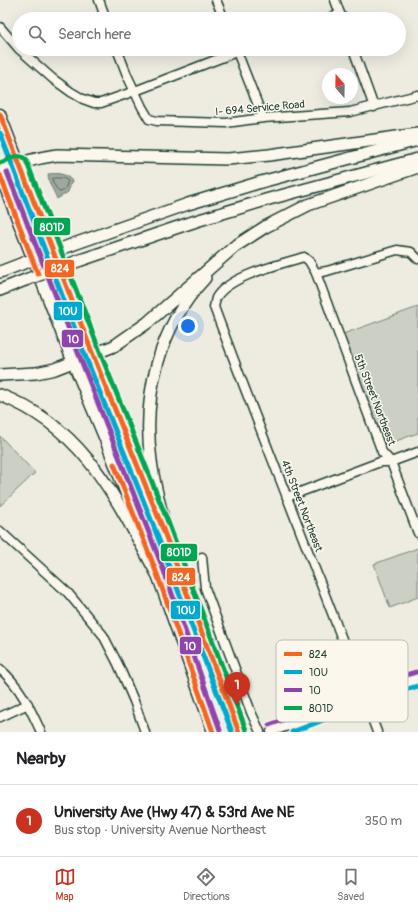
<!DOCTYPE html>
<html lang="en">
<head>
<meta charset="utf-8">
<style>
  body { margin:0; font-family:Pangolin,sans-serif; background:#f2f2f2; color:#202124 }
  .compass { position:absolute; left:322px; top:68px; width:36px; height:36px; border-radius:50%; background:#fff; box-shadow:0 4px 16px #0002; rotate:340deg }
  .you { position:absolute; left:188px; top:326px; width:14px; height:14px; margin:-10px; border:3px solid #fff; border-radius:50%; background:#1a73e8; box-shadow:0 0 0 6px #1a73e833 }
  .badge { display:grid; place-items:center; width:26px; height:26px; border-radius:50%; background:#c8321e; color:#fff; font-size:13px; font-weight:700 }
  .pin { position:absolute; translate:-50% -33px; filter:drop-shadow(0 1px 2px #0008) }
  .pin::after { content:''; position:absolute; top:21px; width:14px; height:12px; background:inherit; clip-path:polygon(0 0,100% 0,50% 100%) }
  .list { margin:0; padding:0; list-style:none }
  h2 { display:flex; justify-content:space-between; align-items:center; height:52px; margin:0; padding:0 16px; font-size:17px }
  h2 small { font-size:13px; font-weight:400; color:#757577 }
  .list li { display:grid; grid-template-columns:26px 1fr auto; gap:12px; align-items:center; box-sizing:border-box; height:72px; padding:0 16px; border-top:1px solid #e0e0e0 }
  .list b { display:block; font-size:15px; white-space:nowrap }
  .list p { margin:0; font-size:13px; white-space:nowrap; color:#757577 }
  .list em { font-size:13px; font-style:normal; color:#757577 }
  .icon { flex:none; width:22px; height:22px; fill:none; stroke:currentColor; stroke-width:2; stroke-linecap:round; stroke-linejoin:round }
  .map { position:relative; flex:none; width:418px; height:732px; overflow:hidden }
  .search { position:absolute; background:#fff; box-shadow:0 4px 16px #0002; left:12px; right:12px; top:12px; height:44px; display:flex; align-items:center; gap:10px; box-sizing:border-box; padding:0 14px; border-radius:22px; color:#757577; font-size:15px }
  .sheet { height:124px; background:#fff }
  nav { display:flex; justify-content:space-around; align-items:center; box-sizing:border-box; height:56px; border-top:1px solid #e0e0e0; background:#fff; font-size:11px; color:#757577 }
  nav a { display:grid; justify-items:center; gap:2px }
  nav .on { color:#c8321e }
  .map>svg:first-child { display:block }
</style>
</head>
<body>
<div class="map">
<svg width="418" height="732" viewBox="0 0 418 732">
  <rect width="100%" height="100%" fill="#eeece1"/>
  <filter id="ink" filterUnits="userSpaceOnUse"><feTurbulence type="fractalNoise" baseFrequency=".025" numOctaves="2"/><feDisplacementMap in="SourceGraphic" scale="8" xChannelSelector="R" yChannelSelector="G"/><feConvolveMatrix kernelMatrix="1 2 1 2 8 2 1 2 1" color-interpolation-filters="sRGB"/></filter>
  <g filter="url(#ink)">
    <!-- green -->
    <g fill="#cbcfc4" stroke="#75867c">
      <path d="M 418,307 L 418,433 L 385,445 L 343,334 Z"/>
      <path d="M 0,436 L 35,473 L 0,506 Z"/>
      <path d="M 418,548 L 418,597 L 390,608 L 374,564 Z"/>
    </g>
    <!-- water -->
    <path fill="#9fa89f" stroke="#6c7d74" d="M 48,174 C 57,173 66,173 72,181 L 68,192 L 57,199 C 53,188 49,187 48,174 Z"/>
    <g fill="none" stroke-linecap="round" stroke-linejoin="round">
      <!-- shore -->
      <path stroke="#52685f" stroke-width="1" d="M 54,178 L 63,178 L 68,181 L 65,189 L 61,192 L 59,192 L 53,183 L 52,179 Z"/>
      <defs>
        <g id="minor">
          <path d="M 99,0 L 106,19"/>
          <path d="M 216,0 L 224,19"/>
          <path d="M 335,0 L 342,19"/>
          <path d="M 327,19 L 340,14"/>
          <path d="M 0,27 L 19,49"/>
          <path d="M 19,49 L 53,79 L 71,92 L 83,99 L 94,103 L 101,103 L 135,91 L 244,49"/>
          <path d="M 117,49 L 127,75 L 142,107 L 149,119 L 157,121 L 226,123 L 263,118 L 350,112 L 418,95"/>
          <path d="M 236,49 L 263,118"/>
          <path d="M 353,49 L 374,107"/>
          <path d="M 316,273 L 327,271 L 397,250 L 411,252 L 418,259"/>
          <path d="M 287,497 L 380,462 L 391,462 L 418,452"/>
          <path d="M 0,531 L 68,593 L 103,635 L 118,664 L 134,701 L 145,732"/>
          <path d="M 202,557 L 205,588 L 251,712 L 260,732"/>
          <path d="M 0,669 C 20,686 30,708 41,732"/>
          <path d="M 0,717 L 28,704"/>
          <path d="M 271,732 L 313,717 L 364,695 L 418,679"/>
          <path d="M 377,732 C 325,590 267,450 214,307 C 215,304 215,301 216,298 C 228,276 281,264 304,257 L 309,261 L 316,273 L 382,452 L 391,462 L 418,533"/>
        </g>
        <g id="major">
          <path d="M 0,114 L 93,355 L 160,520"/>
          <path d="M 0,175 L 73,363 L 104,437 L 146,546"/>
          <path d="M 172,552 L 239,732"/>
          <path d="M 154,566 L 213,732"/>
        </g>
        <g id="highway">
          <path d="M 0,171 C 20,162 36,158 57,155 L 228,159 L 269,155 L 418,134"/>
          <path d="M 74,244 L 188,204 L 261,182 L 418,140"/>
          <path d="M 81,260 L 196,221 L 269,199 L 418,159"/>
          <path d="M 0,272 L 21,264"/>
          <path d="M 0,290 L 28,279"/>
          <path d="M 0,375 L 36,373 L 55,369 L 114,346 L 147,323 L 234,247 L 265,227 L 308,205 L 418,167"/>
          <path d="M 0,395 C 85,428 116,499 157,574"/>
          <path d="M 174,559 C 166,527 155,494 151,461 C 142,396 159,327 205,278"/>
        </g>
      </defs>
      <!-- minor casing -->
      <use href="#minor" stroke="#1f3d34" stroke-width="11"/>
      <!-- major casing -->
      <use href="#major" stroke="#1f3d34" stroke-width="13"/>
      <!-- highway casing -->
      <use href="#highway" stroke="#1f3d34" stroke-width="14"/>
      <!-- minor -->
      <use href="#minor" stroke="#fbf7ec" stroke-width="8"/>
      <!-- major -->
      <use href="#major" stroke="#fbf7ec" stroke-width="10"/>
      <!-- highway -->
      <use href="#highway" stroke="#fbf7ec" stroke-width="11"/>
      <defs>
        <g id="highway-bridge">
          <path d="M 21,264 L 74,244"/>
          <path d="M 28,279 L 81,260"/>
        </g>
      </defs>
      <!-- highway-bridge casing -->
      <use href="#highway-bridge" stroke="#1f3d34" stroke-width="14" stroke-linecap="butt"/>
      <!-- highway-bridge -->
      <use href="#highway-bridge" stroke="#fbf7ec" stroke-width="11"/>
      <defs>
        <g id="bus-1">
          <path d="M 0,114 L 93,355 L 161,524 L 239,732"/>
          <path d="M 0,175 L 38,274"/>
          <path d="M 114,464 L 157,574 L 213,732"/>
        </g>
        <g id="bus-2">
          <path d="M 0,133 L 86,358 L 154,527 L 232,732"/>
          <path d="M 292,732 L 316,723 L 366,702 L 418,686"/>
        </g>
        <g id="bus-3">
          <path d="M 7,172 L 164,571 L 220,730"/>
          <path d="M 269,725 L 310,710 L 362,688 L 416,672"/>
        </g>
        <path id="bus-4" d="M 0,163 C 8,160 19,152 26,160 L 100,352 L 168,522 L 246,730"/>
      </defs>
      <!-- bus-1 casing -->
      <use href="#bus-1" stroke="#fbf7ec" stroke-width="8"/>
      <!-- bus-2 casing -->
      <use href="#bus-2" stroke="#fbf7ec" stroke-width="8"/>
      <!-- bus-3 casing -->
      <use href="#bus-3" stroke="#fbf7ec" stroke-width="8"/>
      <!-- bus-4 casing -->
      <use href="#bus-4" stroke="#fbf7ec" stroke-width="8"/>
      <!-- bus-1 -->
      <use href="#bus-1" stroke="#f26522" stroke-width="5"/>
      <!-- bus-2 -->
      <use href="#bus-2" stroke="#00a9ce" stroke-width="5"/>
      <!-- bus-3 -->
      <use href="#bus-3" stroke="#8e44ad" stroke-width="5"/>
      <!-- bus-4 -->
      <use href="#bus-4" stroke="#00a651" stroke-width="5"/>
    </g>
  </g>
  <g text-anchor="middle" dominant-baseline="central" stroke-width="3" stroke-linejoin="round" paint-order="stroke">
    <!-- street labels -->
    <g font-size="11" fill="#1f3d34" stroke="#fbf7ec">
      <text transform="translate(260 108) rotate(-5)">I- 694 Service Road</text>
      <text transform="translate(375 400) rotate(69)">5th Street Northeast</text>
      <text transform="translate(302 506) rotate(69)">4th Street Northeast</text>
    </g>
  </g>
  <!-- legend -->
  <rect x="276" y="640" width="132" height="82" rx="6" fill="#fbf7ec" stroke="#b9bfb5" stroke-width="1"/>
  <rect x="284" y="652" width="18" height="4" fill="#f26522"/>
  <rect x="284" y="670" width="18" height="4" fill="#00a9ce"/>
  <rect x="284" y="688" width="18" height="4" fill="#8e44ad"/>
  <rect x="284" y="706" width="18" height="4" fill="#00a651"/>
  <g font-size="11" fill="#1f3d34">
    <text x="309" y="658">824</text>
    <text x="309" y="676">10U</text>
    <text x="309" y="694">10</text>
    <text x="309" y="712">801D</text>
  </g>
  <g stroke="#fbf7ec" stroke-width="1.5">
    <rect x="33" y="217" width="38" height="19" rx="4" fill="#00a651"/>
    <rect x="44" y="259" width="31" height="19" rx="4" fill="#f26522"/>
    <rect x="53" y="301" width="30" height="20" rx="4" fill="#00a9ce"/>
    <rect x="61" y="329" width="23" height="19" rx="4" fill="#8e44ad"/>
    <rect x="160" y="543" width="38" height="19" rx="4" fill="#00a651"/>
    <rect x="166" y="567" width="30" height="19" rx="4" fill="#f26522"/>
    <rect x="170" y="600" width="31" height="20" rx="4" fill="#00a9ce"/>
    <rect x="179" y="636" width="23" height="19" rx="4" fill="#8e44ad"/>
  </g>
  <g font-size="11" text-anchor="middle" font-weight="bold" fill="#fff">
    <text x="52" y="231">801D</text>
    <text x="60" y="272">824</text>
    <text x="68" y="315">10U</text>
    <text x="73" y="343">10</text>
    <text x="179" y="556">801D</text>
    <text x="181" y="581">824</text>
    <text x="186" y="614">10U</text>
    <text x="190" y="650">10</text>
  </g>
</svg>
<svg class="compass" viewBox="-18 -18 36 36"><path d="M0-13l5 13h-10z" fill="#e53935"/><path d="M0 13l5-13h-10z" fill="#757577"/></svg>
<div class="you"></div>
<div class="pin badge" style="left:237px;top:705px">1</div>
<div class="search"><svg class="icon" aria-label="search" viewBox="0 0 24 24"><circle cx="10" cy="10" r="6"/><path d="M15 15l6 6"/></svg>Search here</div>
</div>
<section class="sheet">
<h2>Nearby<small></small></h2>
<ul class="list">
<li><span class="badge">1</span><div><b>University Ave (Hwy 47) &amp; 53rd Ave NE</b><p>Bus stop · University Avenue Northeast</p></div><em>350 m</em></li>
</ul>
</section>
<nav>
<a class="on"><svg class="icon" aria-label="map" viewBox="0 0 24 24"><path d="M3 6l6-2 6 2 6-2v14l-6 2-6-2-6 2zM9 4v14M15 6v14"/></svg>Map</a>
<a><svg class="icon" aria-label="directions" viewBox="0 0 24 24"><path d="M12 3l9 9-9 9-9-9zM9 14v-3h6M13 9l2 2-2 2"/></svg>Directions</a>
<a><svg class="icon" aria-label="saved" viewBox="0 0 24 24"><path d="M7 4h10v16l-5-4-5 4z"/></svg>Saved</a>
</nav>
</body>
</html>
